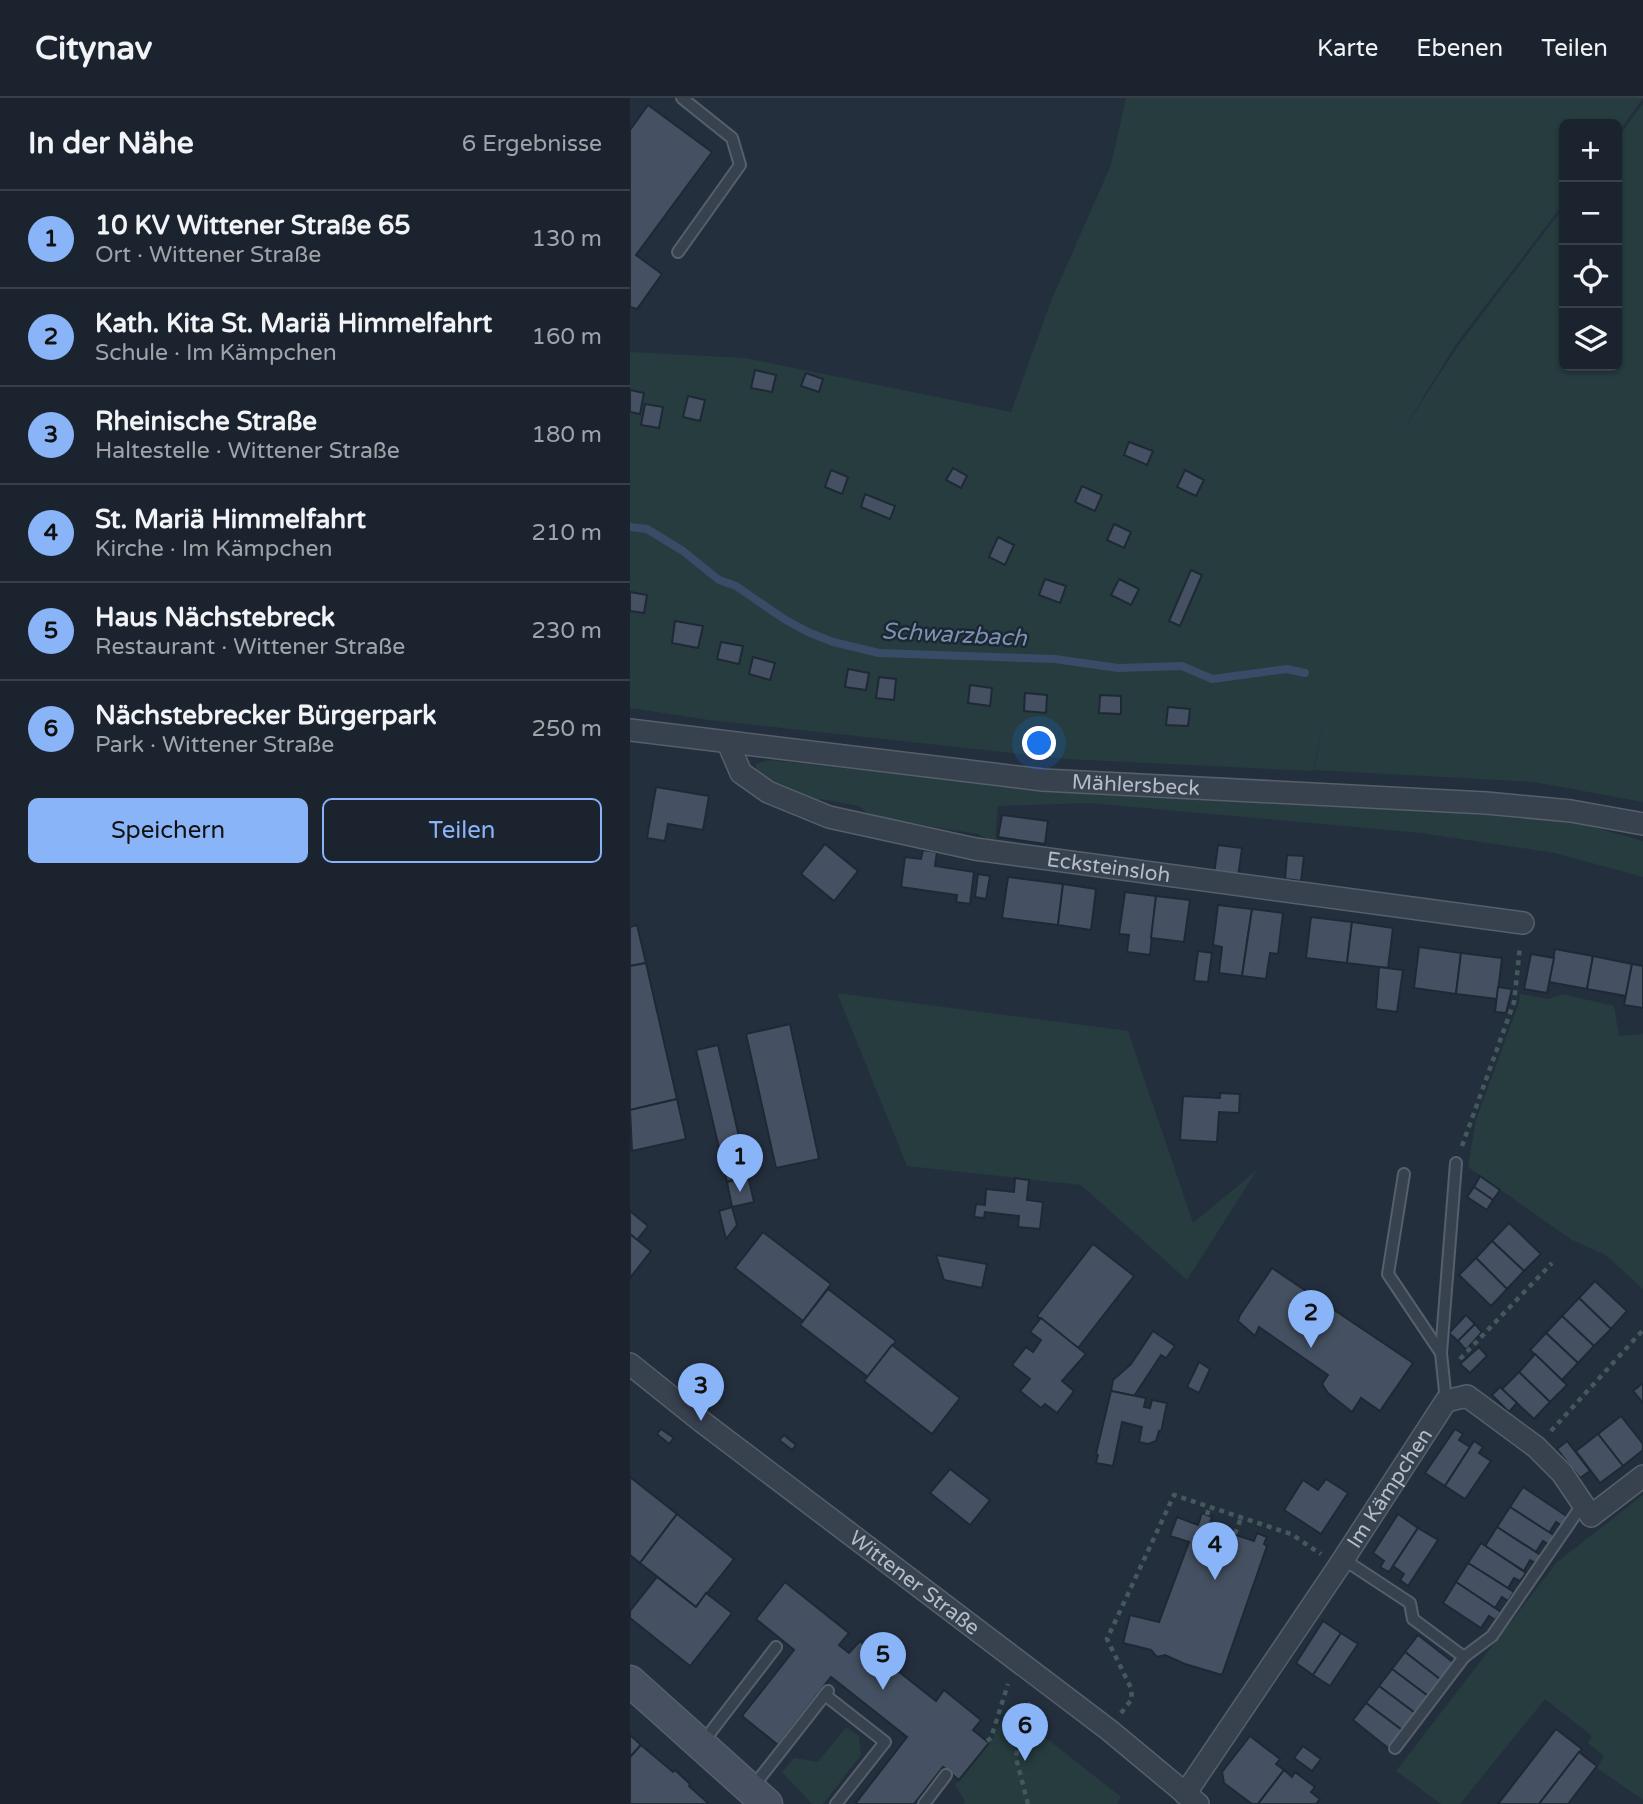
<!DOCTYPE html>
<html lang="de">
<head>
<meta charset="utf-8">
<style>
  body { margin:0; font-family:"Varela Round",sans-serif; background:#282f3a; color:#f1f3f6 }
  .controls { position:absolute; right:21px; top:21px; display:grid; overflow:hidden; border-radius:10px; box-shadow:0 2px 5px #0004 }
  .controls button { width:63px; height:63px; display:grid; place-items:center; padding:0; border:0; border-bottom:2px solid #39404a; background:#1b232e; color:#f1f3f6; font:35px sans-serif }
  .you { position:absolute; left:410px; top:646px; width:24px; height:24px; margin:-18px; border:5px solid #fff; border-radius:50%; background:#1a73e8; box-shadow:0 0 0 10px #1a73e833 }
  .badge { display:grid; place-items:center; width:46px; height:46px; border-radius:50%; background:#8ab4f8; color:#111; font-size:23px; font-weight:700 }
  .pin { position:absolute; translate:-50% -58px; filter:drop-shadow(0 2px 4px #0008) }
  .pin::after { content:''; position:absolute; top:37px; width:24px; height:21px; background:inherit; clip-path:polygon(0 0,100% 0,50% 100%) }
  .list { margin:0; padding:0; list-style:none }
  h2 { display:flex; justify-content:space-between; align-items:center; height:91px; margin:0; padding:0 28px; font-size:30px }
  h2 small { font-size:23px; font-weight:400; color:#a0a4aa }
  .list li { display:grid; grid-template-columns:46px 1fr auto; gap:21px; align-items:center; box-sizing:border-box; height:98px; padding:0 28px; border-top:2px solid #39404a }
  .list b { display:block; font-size:26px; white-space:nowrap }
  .list p { margin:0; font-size:23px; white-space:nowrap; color:#a0a4aa }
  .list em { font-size:23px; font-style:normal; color:#a0a4aa }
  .actions { display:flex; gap:14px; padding:21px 28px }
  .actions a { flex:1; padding:16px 0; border:2px solid #8ab4f8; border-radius:10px; text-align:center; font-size:24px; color:#8ab4f8 }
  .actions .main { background:#8ab4f8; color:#111 }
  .icon { flex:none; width:38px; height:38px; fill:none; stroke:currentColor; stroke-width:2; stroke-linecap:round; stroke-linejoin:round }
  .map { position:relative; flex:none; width:1013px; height:1706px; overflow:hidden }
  header { display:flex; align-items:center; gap:42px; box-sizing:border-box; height:98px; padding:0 35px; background:#1b232e; border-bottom:2px solid #39404a }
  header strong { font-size:33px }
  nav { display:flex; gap:38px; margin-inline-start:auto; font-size:24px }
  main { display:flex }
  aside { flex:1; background:#1b232e }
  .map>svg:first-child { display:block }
</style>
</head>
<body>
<header>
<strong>Citynav</strong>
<nav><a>Karte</a><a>Ebenen</a><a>Teilen</a></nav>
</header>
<main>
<aside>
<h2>In der Nähe<small>6 Ergebnisse</small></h2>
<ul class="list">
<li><span class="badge">1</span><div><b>10 KV Wittener Straße 65</b><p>Ort · Wittener Straße</p></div><em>130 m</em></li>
<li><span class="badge">2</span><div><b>Kath. Kita St. Mariä Himmelfahrt</b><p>Schule · Im Kämpchen</p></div><em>160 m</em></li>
<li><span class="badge">3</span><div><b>Rheinische Straße</b><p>Haltestelle · Wittener Straße</p></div><em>180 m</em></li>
<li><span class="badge">4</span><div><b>St. Mariä Himmelfahrt</b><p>Kirche · Im Kämpchen</p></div><em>210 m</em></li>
<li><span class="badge">5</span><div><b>Haus Nächstebreck</b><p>Restaurant · Wittener Straße</p></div><em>230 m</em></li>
<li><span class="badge">6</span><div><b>Nächstebrecker Bürgerpark</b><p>Park · Wittener Straße</p></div><em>250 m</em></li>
</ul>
<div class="actions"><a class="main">Speichern</a><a>Teilen</a></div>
</aside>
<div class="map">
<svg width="1013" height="1706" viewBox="0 0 1013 1706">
  <rect width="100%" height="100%" fill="#242f3e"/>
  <!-- green -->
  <g fill="#263c3f">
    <path d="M 496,0 L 1013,0 L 987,36 L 987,26 L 934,26 L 934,105 L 826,246 L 770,337 L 828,248 L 934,109 L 934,268 L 987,268 L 987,40 L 1013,6 L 1013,704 L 904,684 L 684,672 L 695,617 L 683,673 L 436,661 L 79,622 L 0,610 L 0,254 L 115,260 L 381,314 L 421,203 L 481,67 Z"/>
    <path d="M 138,662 L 456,696 L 812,713 L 952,726 L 1013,743 L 1013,779 L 925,755 L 791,735 L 459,705 L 368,708 L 365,745 L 348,736 L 242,719 L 229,708 L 191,701 L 180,707 L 126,675 L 126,666 Z"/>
    <path d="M 207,895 L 498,933 L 563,1125 L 627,1072 L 557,1182 L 451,1087 L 277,1068 Z"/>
    <path d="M 890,896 L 919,901 L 932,896 L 984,908 L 989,938 L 1013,936 L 1013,1191 L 976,1157 L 942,1142 L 838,1069 L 846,1022 L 889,905 Z"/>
    <path d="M 1013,1397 L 1013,1702 L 967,1670 L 974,1658 L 958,1645 L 962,1638 L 915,1601 L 830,1706 L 811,1706 L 766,1673 L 927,1464 Z"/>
    <path d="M 378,1610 L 491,1699 L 487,1706 L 333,1706 L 335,1703 L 325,1687 L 363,1640 Z"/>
    <path d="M 216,1629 L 229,1638 L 231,1657 L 193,1706 L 182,1706 L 152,1674 L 164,1660 L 188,1664 Z"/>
  </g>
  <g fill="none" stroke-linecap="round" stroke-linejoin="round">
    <!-- stream -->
    <path stroke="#394c67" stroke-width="8" d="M 0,429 L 17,431 L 53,453 L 89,482 L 106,488 L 154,521 L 178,534 L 203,544 L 249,555 L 425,561 L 488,570 L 552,568 L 582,581 L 657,571 L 675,575"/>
  </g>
  <!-- building -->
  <g fill="#455162" stroke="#1f2835" stroke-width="2">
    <path d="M 18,7 L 82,54 L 6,157 L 32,176 L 7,211 L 0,209 L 0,32 Z"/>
    <path d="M 125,272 L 146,277 L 142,294 L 121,290 Z"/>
    <path d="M 176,275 L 193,281 L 189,294 L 171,288 Z"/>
    <path d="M 0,292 L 14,295 L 10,316 L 0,314 Z"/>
    <path d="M 58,298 L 75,302 L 70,323 L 53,319 Z"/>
    <path d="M 15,306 L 33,309 L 29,330 L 11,327 Z"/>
    <path d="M 499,344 L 523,353 L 517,367 L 494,357 Z"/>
    <path d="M 323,370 L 337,378 L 331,390 L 316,382 Z"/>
    <path d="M 201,372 L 218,379 L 212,396 L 195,389 Z"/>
    <path d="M 555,372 L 574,382 L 566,398 L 547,389 Z"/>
    <path d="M 452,388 L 472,397 L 465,413 L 445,404 Z"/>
    <path d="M 235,396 L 265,408 L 260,421 L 231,409 Z"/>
    <path d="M 484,426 L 501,434 L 494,450 L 477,442 Z"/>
    <path d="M 368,439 L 384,447 L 375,467 L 359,459 Z"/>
    <path d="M 561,472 L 572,477 L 550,528 L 539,523 Z"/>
    <path d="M 415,481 L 436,488 L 430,505 L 409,497 Z"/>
    <path d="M 489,481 L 509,491 L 501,507 L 481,497 Z"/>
    <path d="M 0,494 L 17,497 L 14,515 L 0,513 Z"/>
    <path d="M 45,523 L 73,528 L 68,550 L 42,545 Z"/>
    <path d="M 91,544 L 113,548 L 109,566 L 87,561 Z"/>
    <path d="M 123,559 L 145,565 L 140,582 L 119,576 Z"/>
    <path d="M 218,571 L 239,575 L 236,592 L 215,589 Z"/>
    <path d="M 249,579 L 266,581 L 264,602 L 246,600 Z"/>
    <path d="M 340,587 L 362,590 L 360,608 L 338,605 Z"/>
    <path d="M 395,595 L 417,597 L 416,615 L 394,613 Z"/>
    <path d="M 470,597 L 491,598 L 491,616 L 469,615 Z"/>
    <path d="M 538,609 L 560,611 L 558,628 L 536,627 Z"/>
    <path d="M 26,689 L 79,698 L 73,732 L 38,726 L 35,743 L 17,740 Z"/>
    <path d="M 372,717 L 418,723 L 415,746 L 368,739 Z"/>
    <path d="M 195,746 L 228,773 L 204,803 L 171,776 Z"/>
    <path d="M 588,747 L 612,750 L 608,779 L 584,776 Z"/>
    <path d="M 293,752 L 307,754 L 305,768 L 344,774 L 340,806 L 326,804 L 327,797 L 271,789 L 275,759 L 291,761 Z"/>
    <path d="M 657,757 L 674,758 L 671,783 L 655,781 Z"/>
    <path d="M 348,776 L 360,778 L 356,801 L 345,799 Z"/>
    <path d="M 378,779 L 433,786 L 428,827 L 372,820 Z"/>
    <path d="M 433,786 L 466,791 L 461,832 L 428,827 Z"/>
    <path d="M 495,794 L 526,798 L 520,857 L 497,854 L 499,837 L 489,836 Z"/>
    <path d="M 526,798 L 560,802 L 554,844 L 521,840 Z"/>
    <path d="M 588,807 L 622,811 L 612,878 L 589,875 L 592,849 L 583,847 Z"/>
    <path d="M 622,811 L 653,815 L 648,856 L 640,855 L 636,881 L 612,878 Z"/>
    <path d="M 681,819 L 722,824 L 717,865 L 676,860 Z"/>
    <path d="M 722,824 L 763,830 L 758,870 L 717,865 Z"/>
    <path d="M 7,827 L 16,865 L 0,868 L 0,829 Z"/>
    <path d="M 789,849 L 831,855 L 826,896 L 784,890 Z"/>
    <path d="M 925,851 L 963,858 L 957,891 L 919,884 Z"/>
    <path d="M 568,853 L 582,855 L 578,884 L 564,883 Z"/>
    <path d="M 831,855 L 872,860 L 867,901 L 826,896 Z"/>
    <path d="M 901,856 L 924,860 L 917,895 L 894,891 Z"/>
    <path d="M 963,858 L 1002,866 L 996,898 L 957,891 Z"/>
    <path d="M 16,865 L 47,1001 L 0,1012 L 0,868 Z"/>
    <path d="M 1002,866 L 1013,868 L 1013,910 L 994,907 Z"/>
    <path d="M 749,869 L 773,872 L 767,914 L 746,911 Z"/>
    <path d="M 868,889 L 882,891 L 876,915 L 865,914 Z"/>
    <path d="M 160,926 L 189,1061 L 146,1070 L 116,936 Z"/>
    <path d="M 88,947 L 118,1078 L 97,1084 L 66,952 Z"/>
    <path d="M 590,995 L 610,996 L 609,1015 L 589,1014 L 587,1044 L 550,1042 L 553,998 L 590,1000 Z"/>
    <path d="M 47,1001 L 56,1041 L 2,1053 L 0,1012 Z"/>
    <path d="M 118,1078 L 124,1104 L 102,1109 L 97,1084 Z"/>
    <path d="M 850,1078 L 870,1092 L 863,1102 L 844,1089 Z"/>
    <path d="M 385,1080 L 399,1082 L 397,1102 L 413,1104 L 410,1131 L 388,1129 L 389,1118 L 355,1114 L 354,1120 L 344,1119 L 346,1106 L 355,1107 L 356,1091 L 384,1094 Z"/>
    <path d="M 844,1089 L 863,1102 L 857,1112 L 837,1099 Z"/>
    <path d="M 102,1109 L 107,1127 L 96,1141 L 89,1113 Z"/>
    <path d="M 0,1113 L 18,1128 L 7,1142 L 0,1136 Z"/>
    <path d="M 879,1125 L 911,1156 L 894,1173 L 862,1143 Z"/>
    <path d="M 133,1134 L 201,1186 L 173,1223 L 105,1170 Z"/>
    <path d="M 0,1136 L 21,1153 L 0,1180 Z"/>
    <path d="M 862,1143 L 894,1173 L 877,1191 L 846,1160 Z"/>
    <path d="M 463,1146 L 504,1178 L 448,1250 L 407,1218 Z"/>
    <path d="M 306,1157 L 357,1166 L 352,1190 L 314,1182 Z"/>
    <path d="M 846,1160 L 877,1191 L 861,1208 L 829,1177 Z"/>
    <path d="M 642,1170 L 783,1265 L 750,1313 L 731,1300 L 722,1314 L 698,1295 L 692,1286 L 698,1277 L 629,1229 L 625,1238 L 608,1223 L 610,1217 Z"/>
    <path d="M 965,1183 L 997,1213 L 981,1231 L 949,1200 Z"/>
    <path d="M 198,1191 L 266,1243 L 238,1279 L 170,1227 Z"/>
    <path d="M 949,1200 L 981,1231 L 964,1248 L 932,1218 Z"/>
    <path d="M 836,1217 L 845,1226 L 828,1243 L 819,1235 Z"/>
    <path d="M 932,1218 L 964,1248 L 948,1265 L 916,1235 Z"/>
    <path d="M 411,1220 L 456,1256 L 432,1283 L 444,1293 L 427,1315 L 415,1306 L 411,1310 L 390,1293 L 400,1281 L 382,1267 L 396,1249 L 403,1254 L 411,1242 L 400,1234 Z"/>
    <path d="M 845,1226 L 852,1234 L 836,1252 L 828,1243 Z"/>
    <path d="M 523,1233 L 545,1248 L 536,1260 L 531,1257 L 504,1298 L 481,1293 L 483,1282 L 501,1266 Z"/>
    <path d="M 916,1235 L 948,1265 L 932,1282 L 900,1252 Z"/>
    <path d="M 262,1247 L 330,1300 L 302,1336 L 234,1283 Z"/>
    <path d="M 849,1249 L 857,1258 L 840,1275 L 830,1266 Z"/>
    <path d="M 905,1256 L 937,1287 L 920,1304 L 889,1274 Z"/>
    <path d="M 569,1264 L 580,1271 L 569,1295 L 557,1289 Z"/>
    <path d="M 889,1274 L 920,1304 L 904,1321 L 872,1291 Z"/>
    <path d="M 1013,1285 L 1013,1305 L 1003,1293 Z"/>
    <path d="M 870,1289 L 887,1305 L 879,1314 L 862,1297 Z"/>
    <path d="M 481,1293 L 516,1300 L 514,1309 L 520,1310 L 522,1302 L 537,1305 L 531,1334 L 529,1333 L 526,1343 L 518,1346 L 509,1344 L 512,1329 L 492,1324 L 483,1368 L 466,1365 L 468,1357 L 466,1356 Z"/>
    <path d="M 991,1318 L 1013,1346 L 1013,1352 L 993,1368 L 968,1336 Z"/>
    <path d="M 31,1331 L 44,1340 L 39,1346 L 27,1336 Z"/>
    <path d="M 825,1331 L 833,1336 L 829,1342 L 840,1349 L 815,1388 L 795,1375 Z"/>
    <path d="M 968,1336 L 993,1368 L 970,1385 L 946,1353 Z"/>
    <path d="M 154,1337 L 166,1347 L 162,1352 L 149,1342 Z"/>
    <path d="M 844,1343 L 853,1349 L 849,1355 L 861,1363 L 835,1401 L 815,1388 Z"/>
    <path d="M 937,1343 L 960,1373 L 950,1380 L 927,1351 Z"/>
    <path d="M 320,1371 L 360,1402 L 340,1427 L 300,1395 Z"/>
    <path d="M 0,1379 L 47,1416 L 10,1465 L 0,1457 Z"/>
    <path d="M 696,1381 L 718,1395 L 691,1436 L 654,1412 L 673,1382 L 688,1392 Z"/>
    <path d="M 893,1389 L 938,1419 L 932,1428 L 926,1424 L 919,1435 L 880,1409 Z"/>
    <path d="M 880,1409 L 925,1438 L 919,1447 L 913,1443 L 906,1454 L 867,1429 Z"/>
    <path d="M 572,1415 L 582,1419 L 579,1428 L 624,1443 L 627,1435 L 637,1439 L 634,1446 L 637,1448 L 592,1577 L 555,1566 L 535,1557 L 527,1559 L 521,1552 L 493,1545 L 500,1517 L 529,1524 L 559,1444 L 540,1438 L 547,1419 L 568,1427 Z"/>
    <path d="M 47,1416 L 104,1461 L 66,1509 L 10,1465 Z"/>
    <path d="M 768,1416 L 788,1430 L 759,1474 L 750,1469 L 754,1463 L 743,1455 Z"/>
    <path d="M 867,1429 L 912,1458 L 907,1466 L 900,1462 L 894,1473 L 855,1448 Z"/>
    <path d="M 788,1430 L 808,1442 L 778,1488 L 770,1482 L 774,1476 L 763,1468 Z"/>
    <path d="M 851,1445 L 896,1475 L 890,1483 L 884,1480 L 878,1490 L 838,1465 Z"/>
    <path d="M 838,1465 L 884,1494 L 878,1503 L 872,1499 L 865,1510 L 826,1484 Z"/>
    <path d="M 27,1479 L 66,1509 L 76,1495 L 102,1515 L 60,1568 L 0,1520 L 0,1513 Z"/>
    <path d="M 155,1484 L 219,1535 L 209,1547 L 219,1555 L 230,1543 L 306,1603 L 314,1592 L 351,1622 L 343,1632 L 359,1645 L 329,1682 L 313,1669 L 284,1706 L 225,1706 L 277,1639 L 201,1579 L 148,1647 L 112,1618 L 164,1552 L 126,1521 Z"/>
    <path d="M 826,1484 L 871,1514 L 865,1522 L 859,1518 L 851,1530 L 813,1505 Z"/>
    <path d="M 693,1523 L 711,1535 L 683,1577 L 666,1565 Z"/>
    <path d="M 711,1535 L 728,1546 L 700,1588 L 683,1577 Z"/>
    <path d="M 788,1537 L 824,1565 L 811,1582 L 775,1554 Z"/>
    <path d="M 775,1554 L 811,1582 L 798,1598 L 762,1571 Z"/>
    <path d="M 762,1571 L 798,1598 L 785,1615 L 749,1588 Z"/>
    <path d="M 749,1588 L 785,1615 L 772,1632 L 736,1605 Z"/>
    <path d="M 736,1605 L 772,1632 L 758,1650 L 723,1622 Z"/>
    <path d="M 926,1631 L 952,1651 L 909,1706 L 868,1706 Z"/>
    <path d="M 0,1637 L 11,1647 L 0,1659 Z"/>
    <path d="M 620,1638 L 650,1661 L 646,1666 L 654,1672 L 628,1706 L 622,1706 L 594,1685 L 592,1674 Z"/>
    <path d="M 11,1647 L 43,1674 L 45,1672 L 60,1686 L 59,1688 L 79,1706 L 0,1706 L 0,1659 Z"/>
    <path d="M 673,1648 L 691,1661 L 682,1673 L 664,1660 Z"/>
    <path d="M 949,1654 L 967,1668 L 938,1706 L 909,1706 Z"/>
    <path d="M 654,1672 L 662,1679 L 665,1674 L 685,1689 L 681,1694 L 690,1701 L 686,1706 L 628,1706 Z"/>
  </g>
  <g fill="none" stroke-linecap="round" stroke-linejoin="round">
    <defs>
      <g id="lane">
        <path d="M 48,154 L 110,67 L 102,40 L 52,0"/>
        <path d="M 774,1076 L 758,1176 L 811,1255"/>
        <path d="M 816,1303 L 811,1255 L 826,1065"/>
        <path d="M 713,1461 L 780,1505 L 783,1521 L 834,1559 L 765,1650"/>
        <path d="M 834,1559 L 862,1538 L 952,1407"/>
        <path d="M 195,1597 L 255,1644 L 206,1706"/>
        <path d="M 73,1644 L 146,1549"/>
        <path d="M 122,1690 L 198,1593"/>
        <path d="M 294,1706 L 316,1677"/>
      </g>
      <g id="street">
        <path id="s1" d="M 0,632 L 413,682 L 856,705 L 941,713 L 1013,726"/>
        <path id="s2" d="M 98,645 L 111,675 L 138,694 L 199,719 L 345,751 L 893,825"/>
        <path id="s3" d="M 0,1266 L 71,1323 L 479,1632 L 568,1706"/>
        <path id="s4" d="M 555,1696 L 709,1468 L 816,1303 L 837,1298 L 906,1349 L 932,1375 L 961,1418 L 1013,1378"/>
      </g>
      <path id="secondary" d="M 0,1583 L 137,1706"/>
    </defs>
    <!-- lane casing -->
    <use href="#lane" stroke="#565f6c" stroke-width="14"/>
    <!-- street casing -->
    <use href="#street" stroke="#565f6c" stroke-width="24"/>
    <!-- secondary casing -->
    <use href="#secondary" stroke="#565f6c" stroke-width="33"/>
    <!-- path -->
    <g stroke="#44595c" stroke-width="4.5" stroke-dasharray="5 5" stroke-linecap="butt">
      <path d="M 832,1048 L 884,904 L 890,849"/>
      <path d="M 830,1261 L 922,1165"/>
      <path d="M 921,1333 L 1013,1232"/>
      <path d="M 577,1417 L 579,1409"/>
      <path d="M 605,1436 L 611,1420"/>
      <path d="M 491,1615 L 502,1601 L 501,1590 L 477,1541 L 544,1397 L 661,1436 L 691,1456"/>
      <path d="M 357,1643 L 361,1640 L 378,1586"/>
      <path d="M 398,1706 L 386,1660 L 391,1627 L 402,1601"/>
    </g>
    <!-- lane -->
    <use href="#lane" stroke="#38414e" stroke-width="10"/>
    <!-- street -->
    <use href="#street" stroke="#38414e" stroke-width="21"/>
    <!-- secondary -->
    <use href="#secondary" stroke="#465061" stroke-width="30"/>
  </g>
  <g text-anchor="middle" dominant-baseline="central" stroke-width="5" stroke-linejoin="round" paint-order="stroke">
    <!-- street labels -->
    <g font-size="21" fill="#b4bcc9" stroke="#1d2633">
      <text stroke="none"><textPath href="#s1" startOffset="509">Mählersbeck</textPath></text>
      <text stroke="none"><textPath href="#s2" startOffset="416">Ecksteinsloh</textPath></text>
      <text stroke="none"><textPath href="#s4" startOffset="368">Im Kämpchen</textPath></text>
      <text stroke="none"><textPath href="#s3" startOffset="359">Wittener Straße</textPath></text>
    </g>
    <!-- water labels -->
    <g font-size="23" font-style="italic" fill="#7c92b1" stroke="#1d2633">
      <text transform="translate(324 537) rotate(3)">Schwarzbach</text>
    </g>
  </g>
</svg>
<div class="controls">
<button>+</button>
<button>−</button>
<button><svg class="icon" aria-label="locate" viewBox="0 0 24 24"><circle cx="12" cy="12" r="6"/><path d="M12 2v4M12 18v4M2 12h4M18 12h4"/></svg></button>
<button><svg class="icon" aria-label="layers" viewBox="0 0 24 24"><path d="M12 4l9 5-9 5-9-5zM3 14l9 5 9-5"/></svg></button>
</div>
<div class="you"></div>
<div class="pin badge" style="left:110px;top:1094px">1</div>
<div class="pin badge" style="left:681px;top:1250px">2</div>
<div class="pin badge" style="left:71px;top:1323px">3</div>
<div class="pin badge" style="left:585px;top:1482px">4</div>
<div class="pin badge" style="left:253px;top:1592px">5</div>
<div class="pin badge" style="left:395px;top:1663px">6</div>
</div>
</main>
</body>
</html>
